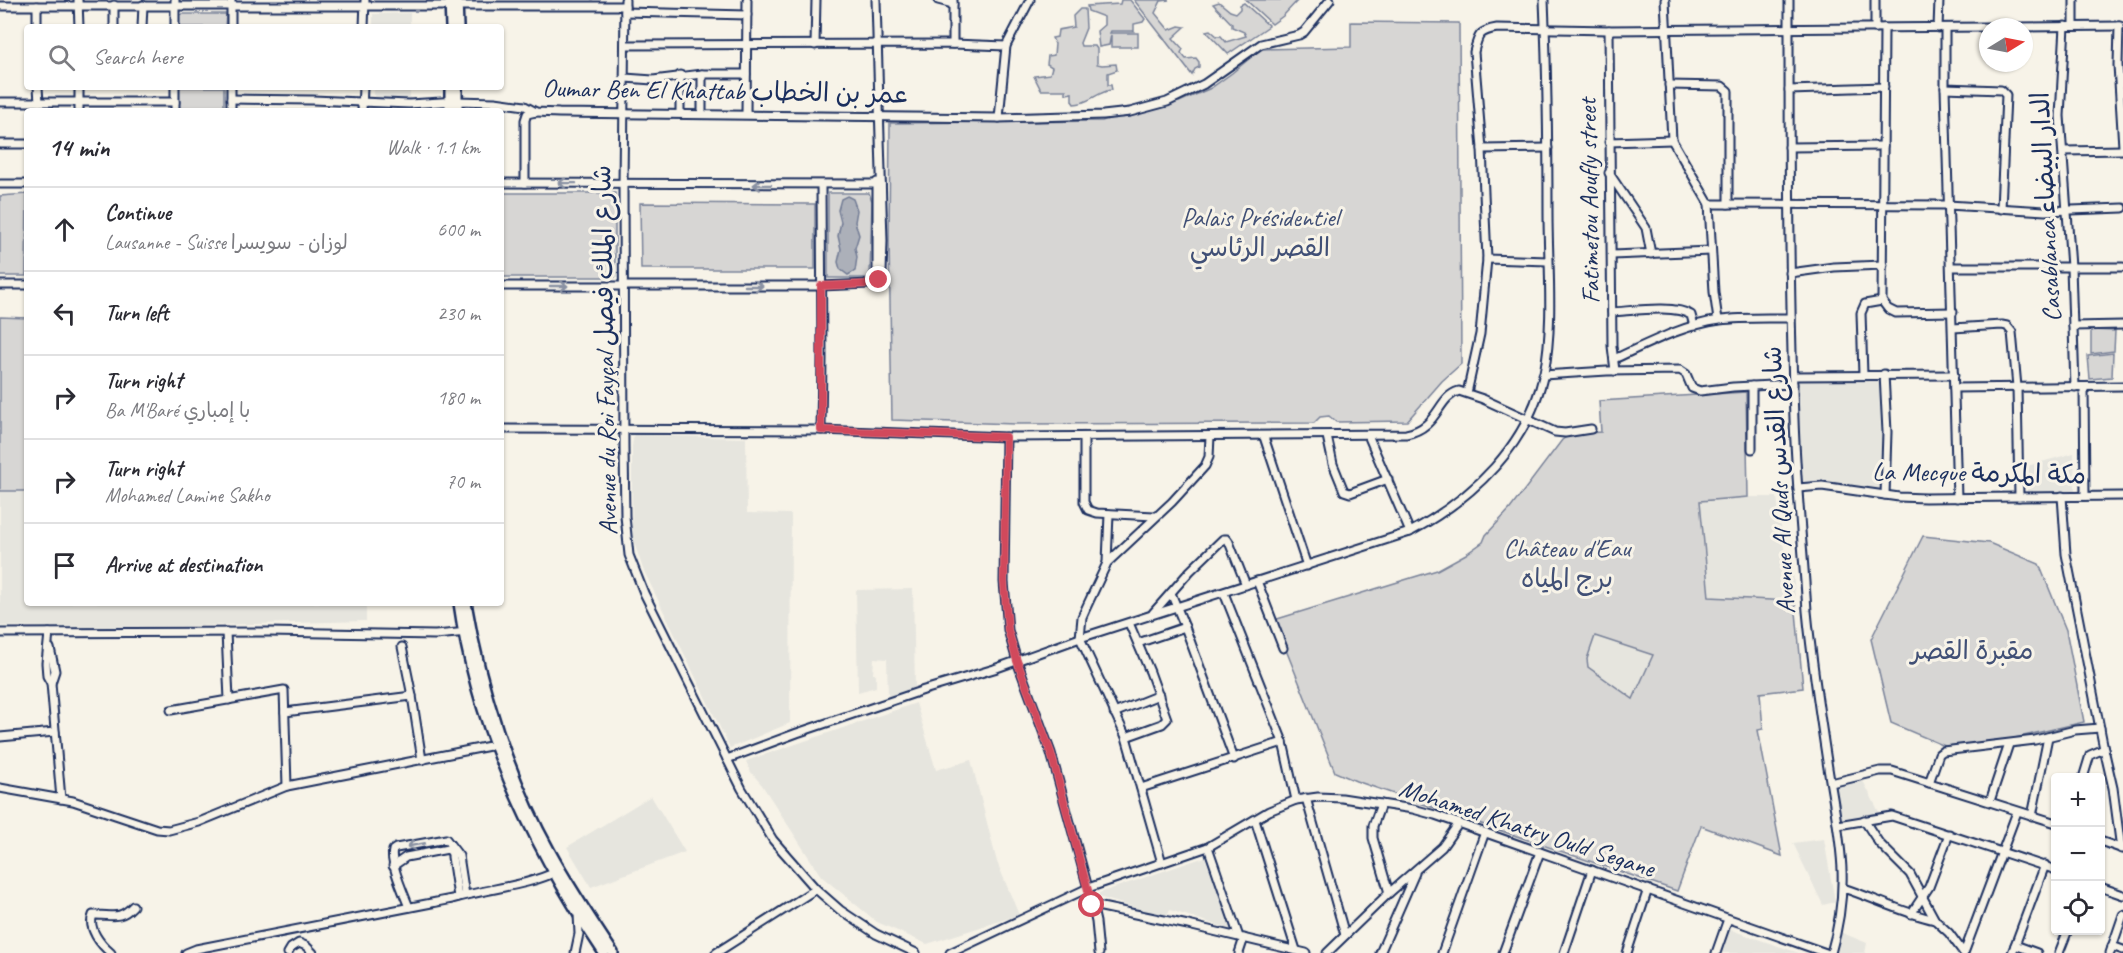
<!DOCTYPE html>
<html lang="en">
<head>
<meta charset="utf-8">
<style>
  body { margin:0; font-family:Caveat,"Playpen Sans Arabic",sans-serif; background:#f7f7f7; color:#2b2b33 }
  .controls { position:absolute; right:18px; bottom:18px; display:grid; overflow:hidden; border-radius:6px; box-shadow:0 2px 4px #0004 }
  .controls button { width:54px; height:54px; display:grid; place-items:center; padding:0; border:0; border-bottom:2px solid #e1e1e2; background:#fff; color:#2b2b33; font:30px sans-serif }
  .compass { position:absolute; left:1979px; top:18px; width:54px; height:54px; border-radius:50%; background:#fff; box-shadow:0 2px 4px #0004; rotate:80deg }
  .stop { position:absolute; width:18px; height:18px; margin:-14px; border:4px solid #d1495b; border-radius:50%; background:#fff }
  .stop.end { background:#d1495b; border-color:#fff; box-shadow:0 2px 6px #0008 }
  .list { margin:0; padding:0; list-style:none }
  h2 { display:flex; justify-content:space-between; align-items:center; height:78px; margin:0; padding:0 24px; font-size:26px }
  h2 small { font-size:20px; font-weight:400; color:#7c7c81 }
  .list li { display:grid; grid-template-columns:39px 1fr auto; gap:18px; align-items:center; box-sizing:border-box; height:84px; padding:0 24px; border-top:2px solid #e1e1e2 }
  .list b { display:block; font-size:22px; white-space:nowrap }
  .list p { margin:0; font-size:20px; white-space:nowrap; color:#7c7c81 }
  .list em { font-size:20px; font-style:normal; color:#7c7c81 }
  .icon { flex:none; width:33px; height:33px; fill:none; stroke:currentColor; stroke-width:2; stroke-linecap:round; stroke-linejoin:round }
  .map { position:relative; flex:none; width:2123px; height:953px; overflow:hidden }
  .search { position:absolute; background:#fff; box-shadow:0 2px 4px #0004; left:24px; top:24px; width:480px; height:66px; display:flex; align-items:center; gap:15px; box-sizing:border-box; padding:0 21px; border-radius:6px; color:#7c7c81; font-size:22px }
  .panel { position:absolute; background:#fff; box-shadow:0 2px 4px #0004; left:24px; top:108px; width:480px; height:498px; border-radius:6px }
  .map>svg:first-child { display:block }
</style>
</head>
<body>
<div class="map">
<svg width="2123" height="953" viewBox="0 0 2123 953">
  <rect width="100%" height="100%" fill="#f7f3e8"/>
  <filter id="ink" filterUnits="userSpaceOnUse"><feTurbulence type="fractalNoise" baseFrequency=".0167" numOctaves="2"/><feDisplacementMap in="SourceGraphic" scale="12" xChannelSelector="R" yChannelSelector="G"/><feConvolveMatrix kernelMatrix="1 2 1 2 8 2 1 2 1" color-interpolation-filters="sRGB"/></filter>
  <g filter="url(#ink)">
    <!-- built -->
    <g fill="#e6e5de">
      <path d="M 410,13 L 410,27 L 373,27 L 373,14 Z"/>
      <path d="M 374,87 L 410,87 L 410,102 L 374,100 Z"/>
      <path d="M 1880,378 L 1882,492 L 1823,484 L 1803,484 L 1797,380 Z"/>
      <path d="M 634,435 L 746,438 L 747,513 L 791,514 L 790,723 L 730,748 L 643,569 L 632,536 L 632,446 Z"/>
      <path d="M 2074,453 L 2075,494 L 2027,494 L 2027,466 Z"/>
      <path d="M 0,491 L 27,491 L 27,603 L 366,603 L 366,621 L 113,628 L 0,626 Z"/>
      <path d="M 1748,497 L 1777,497 L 1787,570 L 1793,569 L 1795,601 L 1709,597 L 1700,501 Z"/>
      <path d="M 913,589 L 915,687 L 888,697 L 887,659 L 874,658 L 873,674 L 876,674 L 876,687 L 858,692 L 856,590 Z"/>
      <path d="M 1595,636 L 1653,655 L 1633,700 L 1588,667 L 1587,659 Z"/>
      <path d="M 916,703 L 936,770 L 971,760 L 997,862 L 1019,915 L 927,944 L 877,922 L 821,876 L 762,785 L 750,771 L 746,761 Z"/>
      <path d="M 1861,777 L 1879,812 L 1841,821 L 1833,784 Z"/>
      <path d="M 651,796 L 685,852 L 591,887 L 567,847 Z"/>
      <path d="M 1824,839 L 1835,902 L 1823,905 L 1793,843 Z"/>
      <path d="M 1205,857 L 1232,930 L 1170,910 L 1165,917 L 1099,897 L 1099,893 Z"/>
      <path d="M 1728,929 L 1799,953 L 1721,953 Z"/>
      <path d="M 1840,932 L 1867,943 L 1865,953 L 1833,953 Z"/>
    </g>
    <!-- green -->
    <g fill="#d7d6d4" stroke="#798299" stroke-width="1.5" fill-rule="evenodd">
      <path d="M 1121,0 L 1130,0 L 1145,19 L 1143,22 L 1134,24 L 1134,31 L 1111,31 L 1110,33 L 1138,33 L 1138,47 L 1111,47 L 1111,35 L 1109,45 L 1099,47 L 1097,31 L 1104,25 L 1104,17 L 1088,11 L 1087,6 L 1120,4 Z"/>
      <path d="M 1134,0 L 1169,0 L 1161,1 L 1155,13 L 1169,30 L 1179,26 L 1185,27 L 1173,38 L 1183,49 L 1181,53 L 1186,59 L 1196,58 L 1199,62 L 1199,67 L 1195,69 L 1192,75 Z"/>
      <path d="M 1246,0 L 1298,0 L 1283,16 L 1272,24 Z"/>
      <path d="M 1219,2 L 1230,11 L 1236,13 L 1240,9 L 1240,5 L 1244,3 L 1269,26 L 1228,54 L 1206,31 L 1210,30 L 1217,36 L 1221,36 L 1226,42 L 1246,36 L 1244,32 L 1232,27 L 1232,24 L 1213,4 Z"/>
      <path d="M 1080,9 L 1085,9 L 1086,28 L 1080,43 L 1081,46 L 1095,46 L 1097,49 L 1097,64 L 1102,65 L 1116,64 L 1117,70 L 1108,73 L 1108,85 L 1111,85 L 1112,90 C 1098,91 1089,104 1074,104 L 1072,101 L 1072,93 L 1066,94 L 1066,90 L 1041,90 L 1034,76 L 1050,74 L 1052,67 L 1047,64 L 1048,56 L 1054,55 L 1055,44 L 1052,38 L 1057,37 L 1058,30 L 1074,27 L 1073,16 Z"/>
      <path d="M 179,14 L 226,14 L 225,27 L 179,27 Z"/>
      <path d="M 1351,22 L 1459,23 L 1461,364 L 1442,381 L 1407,421 L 1336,422 L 1329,416 L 1320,417 L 1314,423 L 1016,424 L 892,420 L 889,241 L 890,123 L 1102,121 L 1177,99 L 1179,102 L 1211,88 L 1232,73 L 1261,49 L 1351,47 Z"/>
      <rect x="178" y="87" width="46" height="24"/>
      <rect x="501" y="193" width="114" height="84"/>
      <path d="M 828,193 L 869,193 L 872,201 L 870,276 L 868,278 L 828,278 Z"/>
      <path d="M 27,194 L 26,276 L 0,276 L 0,196 Z"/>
      <path d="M 640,203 L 815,204 L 815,269 L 641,269 Z"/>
      <path d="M 0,317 L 27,318 L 27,491 L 0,491 Z"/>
      <path d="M 2091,330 L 2115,331 L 2114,351 L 2091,354 Z"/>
      <path d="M 2113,353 L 2112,377 L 2090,379 L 2088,356 Z"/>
      <path d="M 1746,392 L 1748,497 L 1700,501 L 1709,597 L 1795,601 L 1803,688 L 1760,693 L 1763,729 L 1758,730 L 1782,856 L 1701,826 L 1677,891 L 1356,781 L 1335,772 L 1274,620 L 1437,570 L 1466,554 L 1483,542 L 1486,535 L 1510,509 L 1562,440 L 1571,434 L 1601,432 L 1599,401 ZM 1595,636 L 1653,655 L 1633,699 L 1588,667 L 1587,659 Z"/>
      <path d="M 1923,536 L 1989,543 L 2039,564 L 2066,630 L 2084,722 L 1980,746 L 1947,747 L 1891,723 L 1871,639 Z"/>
    </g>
    <!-- water -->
    <path fill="#acb0b9" stroke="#727c95" stroke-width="1.5" d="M 847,196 L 853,199 L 857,210 L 855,222 L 859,235 L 855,248 L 857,257 L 855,271 L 848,275 L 840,269 L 838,262 L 841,249 L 838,236 L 841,222 L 838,210 L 841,199 Z"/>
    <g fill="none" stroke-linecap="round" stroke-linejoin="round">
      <defs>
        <g id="minor">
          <path d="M 78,0 L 79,27"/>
          <path d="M 625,0 L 623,184 L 624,449 L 625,516 L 629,555 L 644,593 L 742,789 L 773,840 L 816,889 L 840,910 L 876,934 L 916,953"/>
          <path d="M 876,0 L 883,241 L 882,273 L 879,280"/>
          <path d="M 938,0 L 953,4"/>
          <path d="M 1665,0 L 1672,140 L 1709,204 L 1714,292 L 1718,320"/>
          <path d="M 1789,0 C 1789,140 1789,279 1794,419 C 1796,483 1803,547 1807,611 C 1812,663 1820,716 1828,768 C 1839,838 1852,882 1831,953"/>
          <path d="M 1875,0 L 1875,28"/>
          <path d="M 0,6 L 625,6"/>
          <path d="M 37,6 L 37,27"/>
          <path d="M 625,12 L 747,15"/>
          <path d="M 2065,26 L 2060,116 L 2071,267 L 2075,387"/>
          <path d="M 2074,26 L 2074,0"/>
          <path d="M 2119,26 L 2118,65 L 2123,147"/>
          <path d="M 114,27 L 114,5"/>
          <path d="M 142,27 L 143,5"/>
          <path d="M 175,27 L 175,0"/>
          <path d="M 231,27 L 231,0"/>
          <path d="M 364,27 L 365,0"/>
          <path d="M 2013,27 L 2120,26"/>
          <path d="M 1884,28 L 1882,301 L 1888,309 L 1896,313 L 1953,312"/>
          <path d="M 1938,28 L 1939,0"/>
          <path d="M 1945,28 L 1945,88 L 1957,498"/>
          <path d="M 1609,30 L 1612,346 L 1615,371"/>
          <path d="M 953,44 L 953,0"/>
          <path d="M 625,45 L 953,44 L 1006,46"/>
          <path d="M 815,45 L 816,0"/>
          <path d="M 702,74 L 702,113"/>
          <path d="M 625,78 L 653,80 L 702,74 L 746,74"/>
          <path d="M 1669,85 L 1722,86 L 1728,91 L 1728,204"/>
          <path d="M 38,87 L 39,102"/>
          <path d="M 79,87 L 79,111"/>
          <path d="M 1945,88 L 2001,90 L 2006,95 L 2001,209"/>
          <path d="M 1789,90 L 1884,87"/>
          <path d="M 231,99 L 313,100 L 409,104 L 457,101 L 495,102 L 525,106 L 536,112 L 559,113 L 999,118 L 1103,115 L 1130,112 L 1167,102 L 1204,84 L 1261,44 L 1299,35 L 1304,32 L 1330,0"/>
          <path d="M 0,102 L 175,102"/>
          <path d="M 175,111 L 175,87"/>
          <path d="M 231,111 L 231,87"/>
          <path d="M 362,111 L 363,87"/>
          <path d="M 680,113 L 680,75"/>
          <path d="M 746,114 L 747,0"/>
          <path d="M 999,118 L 1006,46 L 1030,0"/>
          <path d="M 1609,142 L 1672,140"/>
          <path d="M 0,144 L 27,144"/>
          <path d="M 1789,147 L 1883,146"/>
          <path d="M 1482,149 L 1548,148"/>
          <path d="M 2064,151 L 2123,150"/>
          <path d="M 1609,173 L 1646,228 L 1651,254"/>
          <path d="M 877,182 L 877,276 L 879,280"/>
          <path d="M 501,183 L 881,184"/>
          <path d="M 525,183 L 525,120 L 527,114 L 536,112"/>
          <path d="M 0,184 L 27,184"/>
          <path d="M 821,185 L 822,359 L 821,430"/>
          <path d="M 1709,204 L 1948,205 L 2045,211 L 2123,208"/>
          <path d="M 1612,255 L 1711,251"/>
          <path d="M 1487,259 L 1548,261"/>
          <path d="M 1951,267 L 2123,267"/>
          <path d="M 1790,273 L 1834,267 L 1883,265"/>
          <path d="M 0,285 L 27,285"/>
          <path d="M 501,286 L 821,286 L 870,284 L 879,280"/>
          <path d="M 1612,312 C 1632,311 1675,304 1691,315 L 1694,326"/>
          <path d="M 2073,326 L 2123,325"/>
          <path d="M 1953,328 L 2002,325 L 2007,326 L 2012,332 L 2017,387 L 2019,497"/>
          <path d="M 1614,359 C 1647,344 1683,325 1720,320 C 1743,317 1767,318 1791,318"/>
          <path d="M 1884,374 L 1887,432 L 1885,495"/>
          <path d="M 1543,375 L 1607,371 L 1680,370 L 1686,374 L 1692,388 L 1700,391 L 1733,387 L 1793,384"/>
          <path d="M 1863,375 L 1861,313 L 1865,304 L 1882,301"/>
          <path d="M 1793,376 L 1954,375"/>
          <path d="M 2084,387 L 2085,496"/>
          <path d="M 1954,388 L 2123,386"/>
          <path d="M 1467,393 L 1480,334 L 1487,259 L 1482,149 L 1474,52 C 1478,35 1479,31 1497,28 L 1609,30 L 1988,27"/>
          <path d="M 501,429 L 821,430 L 1006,437 L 1406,434 C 1439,428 1437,397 1459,391 L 1483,399 L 1555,432 L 1565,433 L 1591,429"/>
          <path d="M 1368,435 L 1410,532"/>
          <path d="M 1327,436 L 1333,464 L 1344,491 L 1350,493 L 1388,479"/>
          <path d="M 1006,437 L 1004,582 L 1008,630 L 1017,661 L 1051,753 L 1088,888 L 1096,922 L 1099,953"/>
          <path d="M 1084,437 L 1084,502 L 1088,510 L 1097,513 L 1154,516"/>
          <path d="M 1264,437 L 1307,566"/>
          <path d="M 1752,449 L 1752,386"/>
          <path d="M 1798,488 L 1822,486 L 1899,497 L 1925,498 L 2123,496"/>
          <path d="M 2062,496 L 2066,554 L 2104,749 L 2113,788 L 2121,849"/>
          <path d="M 1107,562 L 1109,514"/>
          <path d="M 1257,581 L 1283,648"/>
          <path d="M 1171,593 L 1185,627 L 1234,759"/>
          <path d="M 1224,593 L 1283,742 L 1296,800"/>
          <path d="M 1153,613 L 1190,571 L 1223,539 L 1227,539 L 1229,542 L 1246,585"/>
          <path d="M 226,632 L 229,700"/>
          <path d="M 0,633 L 269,632 L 435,635 L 468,632"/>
          <path d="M 49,633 L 46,663 L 47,676 L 51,683 L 61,799"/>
          <path d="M 1138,643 L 1185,627"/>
          <path d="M 402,647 L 412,696 L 422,760"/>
          <path d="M 50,648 L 55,671 L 51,683"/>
          <path d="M 171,710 L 284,690 L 287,786"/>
          <path d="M 285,712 L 412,696"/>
          <path d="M 1114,713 L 1159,695"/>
          <path d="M 0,737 L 55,732"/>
          <path d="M 1126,737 L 1162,724 L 1167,719 L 1150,672 L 1129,623"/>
          <path d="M 727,759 L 797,733 L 924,690 L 994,669 L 1080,638 L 1410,532 C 1473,498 1528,446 1544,373 C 1554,325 1548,264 1548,214 C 1548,143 1547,71 1544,0"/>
          <path d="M 2083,778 L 2090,755 L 2104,749"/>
          <path d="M 1831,783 L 1880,771 L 1892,771 L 2056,823"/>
          <path d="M 1929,783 L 1939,754 L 1943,751 L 2035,740 L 2075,730 L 2100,728"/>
          <path d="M 0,788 L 73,801 L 157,829 L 169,830 L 199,822 L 287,786 L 495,745"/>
          <path d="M 1141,788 L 1283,742"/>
          <path d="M 1306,798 L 1345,935"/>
          <path d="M 1990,801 L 2009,744"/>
          <path d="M 1381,804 L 1373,826 L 1373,838 L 1389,893"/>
          <path d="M 2032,816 L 2048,737"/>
          <path d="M 1255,820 L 1296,950"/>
          <path d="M 1864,820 L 1879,843 L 1910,874 L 1935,920 L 1949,933 L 1963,952"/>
          <path d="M 1838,825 L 1892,816 L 2056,870"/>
          <path d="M 2100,841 L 2123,849"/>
          <path d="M 1208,847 L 1239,937"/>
          <path d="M 452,848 L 452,857 L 458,897"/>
          <path d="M 1162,863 L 1126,737 L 1080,638 L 1082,617 L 1086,608 L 1107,563 L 1172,502 L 1205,466 L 1209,457 L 1210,436"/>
          <path d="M 393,866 L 406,857 L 448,849 L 452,853"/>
          <path d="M 2100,887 L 2123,895"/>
          <path d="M 1843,888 C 1874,898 1903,913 1935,920"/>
          <path d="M 1092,905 L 1188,925 L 1306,953"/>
          <path d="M 409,907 C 404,894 389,862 393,850 L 396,848 L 446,839 L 459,856 L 465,895"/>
          <path d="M 1911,914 L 1929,887 L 1949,834"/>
          <path d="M 2015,945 L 2037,953"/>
          <path d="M 2112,946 L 2123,950"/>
          <path d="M 111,953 C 101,945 87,928 93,915 C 111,914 119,921 133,906"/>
          <path d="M 186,953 L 196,949 L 452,899 C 487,888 525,887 558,871"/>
          <path d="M 288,953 L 291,948 L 299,943 L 306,946 L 313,953"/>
          <path d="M 575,953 L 579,934 L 578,914"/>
          <path d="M 716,953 L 816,889"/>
          <path d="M 950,953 L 1088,888 L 1208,847 L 1269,811 L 1296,800 L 1318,797 L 1342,798 L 1413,809 L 1435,815 L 1826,953"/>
          <path d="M 1239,953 L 1244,938"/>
          <path d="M 1327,953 L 1389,893 L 1442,847 L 1459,823"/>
          <path d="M 1380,953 L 1415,873"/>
          <path d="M 1442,953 L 1485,832"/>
          <path d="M 1503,953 L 1540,852"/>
          <path d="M 1564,953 L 1592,870"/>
          <path d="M 1627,953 L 1648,889"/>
          <path d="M 1716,953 L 1728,919"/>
          <path d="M 1964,953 L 2017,812"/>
          <path d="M 2012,953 L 2045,865"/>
          <path d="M 2059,953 L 2068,930"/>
          <path d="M 2110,953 L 2123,915"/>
        </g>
        <g id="highway">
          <path d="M 450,0 L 451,27"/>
          <path d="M 457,0 L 458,27"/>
          <path d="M 450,111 L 450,87"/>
          <path d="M 457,111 L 457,87"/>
          <path d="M 459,603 C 477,730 533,848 604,953"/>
          <path d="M 466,603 C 480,686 509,778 550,852 C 569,887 591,920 613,953"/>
        </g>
      </defs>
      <!-- minor casing -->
      <use href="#minor" stroke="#1b2f5e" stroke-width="11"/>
      <!-- highway casing -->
      <use href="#highway" stroke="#1b2f5e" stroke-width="14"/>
      <!-- minor -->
      <use href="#minor" stroke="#f7f3e8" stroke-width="7"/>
      <!-- highway -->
      <use href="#highway" stroke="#f7f3e8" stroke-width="9"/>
    </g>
    <!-- one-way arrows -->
    <defs><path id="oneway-shaft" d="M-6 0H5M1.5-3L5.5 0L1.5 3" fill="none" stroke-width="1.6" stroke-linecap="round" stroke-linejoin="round" transform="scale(1.5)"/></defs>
    <g stroke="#8991a3">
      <use href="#oneway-shaft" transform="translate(567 183) rotate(-179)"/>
      <use href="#oneway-shaft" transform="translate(762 185) rotate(-180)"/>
      <use href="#oneway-shaft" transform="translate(559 286)"/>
      <use href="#oneway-shaft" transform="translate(754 286)"/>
      <use href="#oneway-shaft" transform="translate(416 845) rotate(169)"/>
    </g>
  </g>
  <g fill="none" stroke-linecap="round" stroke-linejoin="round" filter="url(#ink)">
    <!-- route -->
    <path stroke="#d1495b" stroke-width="8" d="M 879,280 L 870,284 L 821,286 L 821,430 L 1006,437 L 1004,582 L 1008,630 L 1017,661 L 1051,753 L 1092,905"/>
  </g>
  <g text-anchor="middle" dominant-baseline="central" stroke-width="6" stroke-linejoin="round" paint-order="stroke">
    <!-- street labels -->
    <g font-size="26" fill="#1b2f5e" stroke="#f7f3e8">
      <text transform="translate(725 91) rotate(1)">Oumar Ben El Khattab عمر بن الخطاب</text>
      <text transform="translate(1589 201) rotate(-91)">Fatimetou Aoufly street</text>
      <text transform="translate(2046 207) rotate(-93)">Casablanca الدار البيضاء</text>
      <text transform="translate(605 350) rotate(-91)">Avenue du Roi Fayçal شارع الملك فيصل</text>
      <text transform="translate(1979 473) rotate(1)">La Mecque مكة المكرمة</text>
      <text transform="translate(1779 480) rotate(-93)">Avenue Al Quds شارع القدس</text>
      <text transform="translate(1527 828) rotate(18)">Mohamed Khatry Ould Segane</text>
    </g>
    <!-- park labels -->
    <g font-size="26" fill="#415076" stroke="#f7f3e8">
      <text x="1260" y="217">Palais Présidentiel<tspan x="1260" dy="30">القصر الرئاسي</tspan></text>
      <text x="1567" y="548">Château d'Eau<tspan x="1567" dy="30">برج المياه</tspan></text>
      <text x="1972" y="650">مقبرة القصر</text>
    </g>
  </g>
</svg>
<div class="controls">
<button>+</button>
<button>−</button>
<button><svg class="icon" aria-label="locate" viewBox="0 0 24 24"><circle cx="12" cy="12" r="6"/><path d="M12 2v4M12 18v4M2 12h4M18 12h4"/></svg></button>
</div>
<svg class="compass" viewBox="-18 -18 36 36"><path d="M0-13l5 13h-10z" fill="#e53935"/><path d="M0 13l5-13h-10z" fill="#7c7c81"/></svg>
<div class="stop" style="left:1092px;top:905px"></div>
<div class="stop end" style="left:879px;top:280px"></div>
<div class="search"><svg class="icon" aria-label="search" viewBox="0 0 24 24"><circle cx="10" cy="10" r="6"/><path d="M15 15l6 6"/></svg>Search here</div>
<section class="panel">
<h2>14 min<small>Walk · 1.1 km</small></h2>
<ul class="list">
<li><svg class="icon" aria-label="ahead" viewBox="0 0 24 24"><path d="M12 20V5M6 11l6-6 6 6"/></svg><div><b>Continue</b><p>Lausanne - Suisse لوزان - سويسرا</p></div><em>600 m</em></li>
<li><svg class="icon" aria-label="left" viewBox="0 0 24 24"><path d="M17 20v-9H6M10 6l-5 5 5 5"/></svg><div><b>Turn left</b></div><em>230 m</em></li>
<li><svg class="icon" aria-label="right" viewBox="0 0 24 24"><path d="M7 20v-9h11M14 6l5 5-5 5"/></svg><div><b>Turn right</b><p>Ba M'Baré با إمباري</p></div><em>180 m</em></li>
<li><svg class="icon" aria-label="right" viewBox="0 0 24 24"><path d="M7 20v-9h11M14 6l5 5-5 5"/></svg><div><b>Turn right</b><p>Mohamed Lamine Sakho</p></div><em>70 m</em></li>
<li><svg class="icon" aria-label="arrive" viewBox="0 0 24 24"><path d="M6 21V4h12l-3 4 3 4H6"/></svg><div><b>Arrive at destination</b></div></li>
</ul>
</section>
</div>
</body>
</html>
